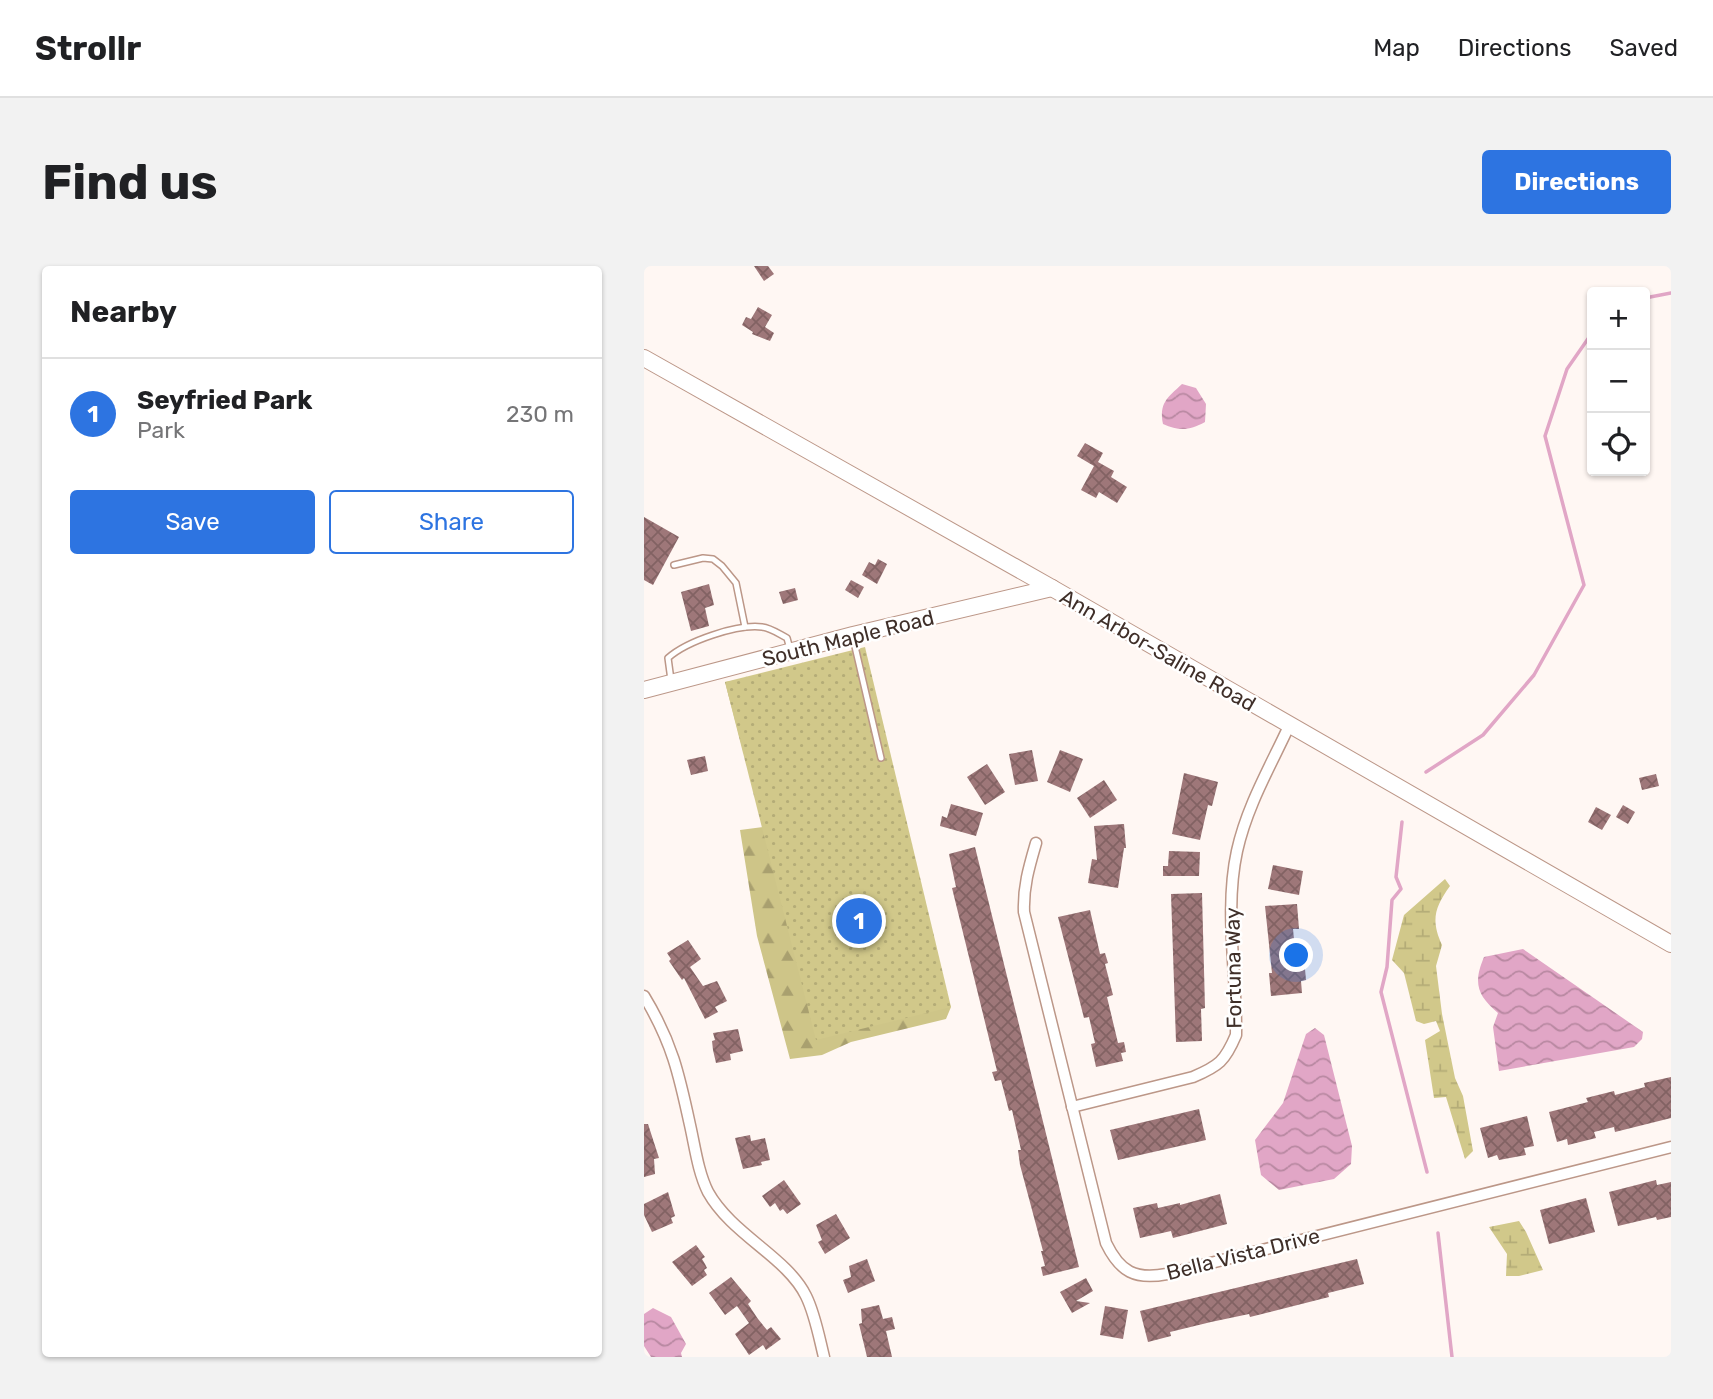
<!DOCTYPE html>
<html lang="en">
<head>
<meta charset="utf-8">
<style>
  body { margin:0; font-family:Rubik,sans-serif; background:#f2f2f2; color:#202124 }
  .controls { position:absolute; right:21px; top:21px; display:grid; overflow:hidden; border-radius:7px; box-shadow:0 2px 5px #0004 }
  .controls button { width:63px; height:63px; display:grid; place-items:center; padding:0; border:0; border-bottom:2px solid #e0e0e0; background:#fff; color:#202124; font:35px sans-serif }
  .you { position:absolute; left:653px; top:690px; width:24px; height:24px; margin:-18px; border:5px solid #fff; border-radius:50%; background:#1a73e8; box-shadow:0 0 0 10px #1a73e833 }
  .badge { display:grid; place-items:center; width:46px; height:46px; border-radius:50%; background:#2d74e1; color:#fff; font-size:23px; font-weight:700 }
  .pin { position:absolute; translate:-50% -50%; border:4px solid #fff; box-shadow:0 2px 7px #0006 }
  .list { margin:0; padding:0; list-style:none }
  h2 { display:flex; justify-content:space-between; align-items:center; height:91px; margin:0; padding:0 28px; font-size:30px }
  h2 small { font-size:23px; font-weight:400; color:#757577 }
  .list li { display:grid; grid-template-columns:46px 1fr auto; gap:21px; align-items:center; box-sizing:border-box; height:112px; padding:0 28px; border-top:2px solid #e0e0e0 }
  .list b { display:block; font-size:26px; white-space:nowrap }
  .list p { margin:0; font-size:23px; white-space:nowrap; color:#757577 }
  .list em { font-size:23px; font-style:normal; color:#757577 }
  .actions { display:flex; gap:14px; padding:21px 28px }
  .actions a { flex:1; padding:16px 0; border:2px solid #2d74e1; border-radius:7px; text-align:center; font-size:24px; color:#2d74e1 }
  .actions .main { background:#2d74e1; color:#fff }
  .icon { flex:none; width:38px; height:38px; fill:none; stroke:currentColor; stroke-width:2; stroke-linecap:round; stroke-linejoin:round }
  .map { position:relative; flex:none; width:1027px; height:1091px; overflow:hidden; border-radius:7px }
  header { display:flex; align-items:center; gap:42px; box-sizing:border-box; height:98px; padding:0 35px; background:#fff; border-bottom:2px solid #e0e0e0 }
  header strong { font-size:33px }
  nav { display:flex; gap:38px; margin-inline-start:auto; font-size:24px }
  .intro { display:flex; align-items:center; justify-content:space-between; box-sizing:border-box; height:168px; padding:0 42px }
  h1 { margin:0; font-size:49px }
  .button { padding:18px 32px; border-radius:7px; background:#2d74e1; color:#fff; font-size:24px; font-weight:700 }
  main { display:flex; gap:42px; padding:0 42px }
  aside { flex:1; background:#fff; border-radius:7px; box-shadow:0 2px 5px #0004 }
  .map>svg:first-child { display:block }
</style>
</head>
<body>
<header>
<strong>Strollr</strong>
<nav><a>Map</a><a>Directions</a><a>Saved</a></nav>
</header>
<div class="intro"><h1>Find us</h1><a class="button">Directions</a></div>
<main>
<aside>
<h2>Nearby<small></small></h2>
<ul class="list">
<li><span class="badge">1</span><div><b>Seyfried Park</b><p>Park</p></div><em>230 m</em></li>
</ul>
<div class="actions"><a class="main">Save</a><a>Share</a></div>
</aside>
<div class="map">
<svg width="1027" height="1091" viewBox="0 0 1027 1091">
  <defs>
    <pattern id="forest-firs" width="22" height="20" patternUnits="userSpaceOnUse" patternTransform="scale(1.75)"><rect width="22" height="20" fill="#cec588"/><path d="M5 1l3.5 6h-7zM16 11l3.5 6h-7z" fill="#a9a06f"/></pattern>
    <pattern id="wetland-marsh" width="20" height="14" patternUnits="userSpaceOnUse" patternTransform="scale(1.75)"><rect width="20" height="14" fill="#d1c88a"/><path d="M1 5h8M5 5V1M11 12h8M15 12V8" fill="none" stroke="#b4ac77"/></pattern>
    <pattern id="park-dots" width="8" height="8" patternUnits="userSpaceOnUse" patternTransform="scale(1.75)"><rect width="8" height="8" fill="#d1c88a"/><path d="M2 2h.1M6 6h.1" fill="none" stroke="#b4ac77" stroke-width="1.8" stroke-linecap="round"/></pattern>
    <pattern id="water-waves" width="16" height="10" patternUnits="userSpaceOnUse" patternTransform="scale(1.75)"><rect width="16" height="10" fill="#e1a6c6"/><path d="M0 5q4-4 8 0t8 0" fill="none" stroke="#b888a1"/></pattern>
    <pattern id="building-cross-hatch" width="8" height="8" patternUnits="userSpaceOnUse" patternTransform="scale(1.75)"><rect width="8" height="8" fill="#9e7779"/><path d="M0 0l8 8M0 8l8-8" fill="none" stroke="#826263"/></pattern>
  </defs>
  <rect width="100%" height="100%" fill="#fff7f3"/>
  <!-- forest -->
  <path fill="url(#forest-firs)" d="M 154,404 L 307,741 L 302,753 L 207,776 L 178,789 L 146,793 L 113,670 L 96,564 L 119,561 L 81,416 Z"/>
  <!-- wetland -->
  <g fill="url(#wetland-marsh)">
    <path d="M 801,613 L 806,620 C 790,642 787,655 798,679 L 792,700 L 798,748 L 811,812 L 819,830 L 829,885 L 821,893 L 802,831 L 790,832 L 781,774 L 796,765 L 792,755 L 780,758 L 772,755 L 760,707 L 748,694 L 760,649 Z"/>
    <path d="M 875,955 L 882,966 L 899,1004 L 875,1010 L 862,1010 L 863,988 L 845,961 Z"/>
  </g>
  <!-- park -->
  <path fill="url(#park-dots)" d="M 221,381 L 307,741 L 172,774 L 81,416 Z"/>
  <!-- water -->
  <g fill="url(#water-waves)">
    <path d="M 538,118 L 552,122 L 562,138 L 561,156 C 545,165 535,165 519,158 C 515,137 523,132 538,118 Z"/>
    <path d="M 879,683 L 999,766 L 998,773 L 990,781 L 855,805 L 849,761 L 854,747 C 833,729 829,717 840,691 Z"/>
    <path d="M 671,762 L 680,769 L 708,880 L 707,898 L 690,913 L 635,924 L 617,909 L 611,874 L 639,837 L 662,768 Z"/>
    <path d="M 9,1042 L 27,1051 L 42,1078 L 37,1087 L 38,1091 L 7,1091 L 0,1080 L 0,1048 Z"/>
  </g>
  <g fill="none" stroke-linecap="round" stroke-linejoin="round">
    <!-- stream -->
    <g stroke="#e1a6c6" stroke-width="3.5">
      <path d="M 1001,32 L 1027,27"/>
      <path d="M 782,506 L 839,469 L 890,409 L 940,319 L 901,170 L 923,103 L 948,67"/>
      <path d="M 758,556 L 752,611 L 757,623 L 748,634 L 743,701 L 737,726 L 783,906"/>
      <path d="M 794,967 L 808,1091"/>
    </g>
  </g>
  <!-- building -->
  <g fill="url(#building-cross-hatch)">
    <path d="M 110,0 L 124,0 L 130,8 L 120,15 Z"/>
    <path d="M 114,41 L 128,49 L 121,61 L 130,67 L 126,75 L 108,68 L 109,66 L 98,59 L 102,51 L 107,53 Z"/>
    <path d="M 441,177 L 459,187 L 454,196 L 470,205 L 467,211 L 483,221 L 473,237 L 455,226 L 452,232 L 437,224 L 450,200 L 433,190 Z"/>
    <path d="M 0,251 L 35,271 L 9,319 L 0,314 Z"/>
    <path d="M 234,293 L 243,298 L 233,318 L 218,309 L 225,296 L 231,299 Z"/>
    <path d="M 207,314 L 220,321 L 214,332 L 201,324 Z"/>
    <path d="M 65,318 L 70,339 L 61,342 L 65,360 L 47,365 L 37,326 Z"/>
    <path d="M 151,322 L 154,334 L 139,338 L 135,326 Z"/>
    <path d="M 388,484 L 394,515 L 371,519 L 365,488 Z"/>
    <path d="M 416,484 L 439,493 L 426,526 L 403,516 Z"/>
    <path d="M 61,490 L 64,505 L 47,509 L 43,494 Z"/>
    <path d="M 343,498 L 361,526 L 341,539 L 323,511 Z"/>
    <path d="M 540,507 L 574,516 L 568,540 L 564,539 L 556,574 L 528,568 Z"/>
    <path d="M 1012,508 L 1015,520 L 998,524 L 995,512 Z"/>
    <path d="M 460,514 L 473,534 L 446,552 L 433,532 Z"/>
    <path d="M 307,538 L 339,547 L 332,570 L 296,560 L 298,550 L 303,552 Z"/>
    <path d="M 979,539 L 991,546 L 984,558 L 972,551 Z"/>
    <path d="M 952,541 L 967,549 L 958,564 L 944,556 Z"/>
    <path d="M 480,558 L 482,582 L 480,582 L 474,622 L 444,617 L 448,593 L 453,594 L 450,560 Z"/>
    <path d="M 331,581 L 435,1001 L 399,1010 L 397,1001 L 401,1000 L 397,985 L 399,985 L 376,899 L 374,884 L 377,884 L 368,844 L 365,845 L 357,814 L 351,815 L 348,806 L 353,805 L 308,622 L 312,621 L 305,588 Z"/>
    <path d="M 525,585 L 556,586 L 555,610 L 519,610 L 519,600 L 524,600 Z"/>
    <path d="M 629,599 L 659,605 L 655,629 L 624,623 Z"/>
    <path d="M 558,627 L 561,742 L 557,743 L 558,775 L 532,776 L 527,628 Z"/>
    <path d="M 653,638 L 655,663 L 649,663 L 653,704 L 661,703 L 662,714 L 657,715 L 658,727 L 627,730 L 625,707 L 628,707 L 621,640 Z"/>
    <path d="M 446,644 L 456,688 L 461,687 L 464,697 L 461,698 L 469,729 L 463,731 L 474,777 L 480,776 L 482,786 L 477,787 L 479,795 L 452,801 L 447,778 L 451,777 L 445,751 L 440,752 L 414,651 Z"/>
    <path d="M 44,674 L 57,693 L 46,701 L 59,720 L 73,715 L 83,735 L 71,741 L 74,746 L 61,753 L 40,712 L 38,714 L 25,695 L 27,693 L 23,687 Z"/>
    <path d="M 94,763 L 99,785 L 86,788 L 87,794 L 72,797 L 69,784 L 68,775 L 71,774 L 69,767 Z"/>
    <path d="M 1027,811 L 1027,852 L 971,866 L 970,861 L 950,866 L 952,872 L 924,879 L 923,873 L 913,876 L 905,846 L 944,836 L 942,832 L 970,825 L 971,829 L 1001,821 L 1000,817 Z"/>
    <path d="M 555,843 L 562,874 L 474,894 L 466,864 Z"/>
    <path d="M 883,850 L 890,880 L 880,882 L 882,889 L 855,894 L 853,889 L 844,892 L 836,862 Z"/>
    <path d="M 0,858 L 4,858 L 15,892 L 10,893 L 11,908 L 0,911 Z"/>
    <path d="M 106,869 L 107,875 L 121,872 L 126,894 L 117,896 L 118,899 L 99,903 L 91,872 Z"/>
    <path d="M 140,914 L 157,938 L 143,948 L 139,943 L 136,945 L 131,937 L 126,941 L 118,930 Z"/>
    <path d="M 1012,914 L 1013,919 L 1027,916 L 1027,951 L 1013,954 L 1012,951 L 974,960 L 965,926 Z"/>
    <path d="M 24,926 L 31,950 L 27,952 L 29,957 L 8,966 L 0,949 L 0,938 Z"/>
    <path d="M 576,928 L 583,958 L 529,972 L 527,965 L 496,972 L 489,942 L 513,937 L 514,942 L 536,937 L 536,939 Z"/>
    <path d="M 942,932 L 951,966 L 905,978 L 896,944 Z"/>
    <path d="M 192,948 L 206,972 L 181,988 L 174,976 L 178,974 L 172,959 Z"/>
    <path d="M 52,979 L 61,991 L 58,993 L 61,998 L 63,1002 L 60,1004 L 63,1009 L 48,1020 L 28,996 Z"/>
    <path d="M 223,993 L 231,1015 L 204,1027 L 199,1014 L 207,1011 L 205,1000 Z"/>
    <path d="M 713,993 L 720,1018 L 684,1027 L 685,1031 L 606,1051 L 605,1048 L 567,1056 L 526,1066 L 527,1070 L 504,1076 L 496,1045 Z"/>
    <path d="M 87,1011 L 107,1035 L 104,1038 L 114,1053 L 123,1064 L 127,1061 L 137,1073 L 122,1084 L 119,1079 L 105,1089 L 91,1068 L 105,1057 L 93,1040 L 81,1049 L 65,1027 Z"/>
    <path d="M 442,1012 L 449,1025 L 432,1035 L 446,1037 L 428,1047 L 416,1026 Z"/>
    <path d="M 235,1039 L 239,1053 L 248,1051 L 251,1063 L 242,1065 L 248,1091 L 223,1091 L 215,1058 L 218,1057 L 217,1043 Z"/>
    <path d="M 461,1040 L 484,1044 L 479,1073 L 456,1069 Z"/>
  </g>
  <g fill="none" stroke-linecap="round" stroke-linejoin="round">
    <defs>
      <g id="lane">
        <path d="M 30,299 L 59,292 L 69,293 L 78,300 L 92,317 L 101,361"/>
        <path d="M 209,372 L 237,492"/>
        <path d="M 27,414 L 24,392 C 43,375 93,358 118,361 C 127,362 135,368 143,372 L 146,383"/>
      </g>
      <g id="street">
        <path d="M 392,577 C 385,601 379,621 380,646 L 462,977 C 476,1006 491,1014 523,1008 L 1027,881"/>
        <path d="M 0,730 C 28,776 35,808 46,859 C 51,881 54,906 64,926 C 88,969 143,991 162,1030 C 171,1048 175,1071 180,1091"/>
        <path d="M 428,841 L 549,811 C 575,800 581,795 592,769 C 593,709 580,644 593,585 C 603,540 626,501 645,460"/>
      </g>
      <g id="secondary">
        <path d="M 0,92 L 408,322 L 1027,678"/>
        <path d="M 0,424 L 209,369 L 408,322"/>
      </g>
    </defs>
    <!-- lane casing -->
    <use href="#lane" stroke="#bc9788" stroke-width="8"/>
    <!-- street casing -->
    <use href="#street" stroke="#bc9788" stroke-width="13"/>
    <!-- secondary casing -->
    <use href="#secondary" stroke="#bc9788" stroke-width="18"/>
    <!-- lane -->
    <use href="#lane" stroke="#fff" stroke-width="5"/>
    <!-- street -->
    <use href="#street" stroke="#fff" stroke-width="10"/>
    <!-- secondary -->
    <use href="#secondary" stroke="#fff" stroke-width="16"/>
  </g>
  <g text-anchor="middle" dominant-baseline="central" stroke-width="5" stroke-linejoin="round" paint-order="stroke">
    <!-- street labels -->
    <g font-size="21" fill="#3f2f29" stroke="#fff">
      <text transform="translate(204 372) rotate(-14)">South Maple Road</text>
      <text transform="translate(514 384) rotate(30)">Ann Arbor-Saline Road</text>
      <text transform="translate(589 702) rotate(-91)">Fortuna Way</text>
      <text transform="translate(599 988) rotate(-14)">Bella Vista Drive</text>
    </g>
  </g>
</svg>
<div class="controls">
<button>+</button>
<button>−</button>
<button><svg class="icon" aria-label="locate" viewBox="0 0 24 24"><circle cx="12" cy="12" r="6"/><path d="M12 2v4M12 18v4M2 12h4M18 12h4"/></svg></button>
</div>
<div class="you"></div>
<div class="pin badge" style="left:215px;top:655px">1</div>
</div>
</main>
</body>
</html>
